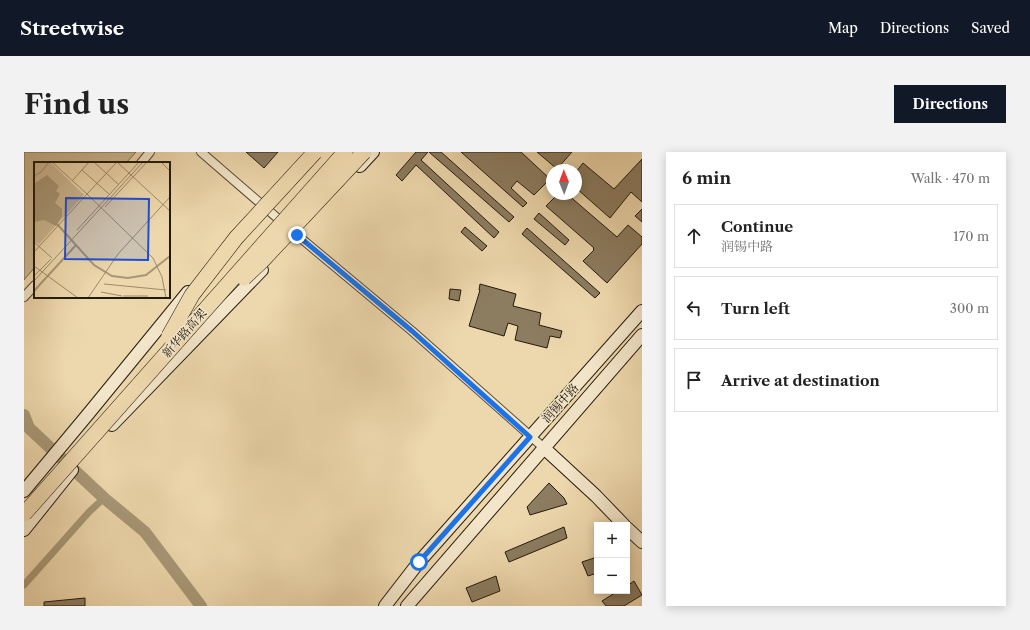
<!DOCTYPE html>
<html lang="en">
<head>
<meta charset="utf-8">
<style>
  body { margin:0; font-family:"Libre Caslon Text","Noto Serif SC",serif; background:#f2f2f2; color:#222 }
  .controls { position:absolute; right:12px; bottom:12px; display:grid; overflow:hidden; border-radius:0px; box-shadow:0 2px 10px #0003 }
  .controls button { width:36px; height:36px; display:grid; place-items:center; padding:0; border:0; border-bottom:1px solid #e0e0e0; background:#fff; color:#222; font:20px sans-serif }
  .compass { position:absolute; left:522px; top:12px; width:36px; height:36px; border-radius:50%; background:#fff; box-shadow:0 2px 10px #0003; rotate:359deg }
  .stop { position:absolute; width:12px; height:12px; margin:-9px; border:3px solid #1a73e8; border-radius:50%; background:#fff }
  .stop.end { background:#1a73e8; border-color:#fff; box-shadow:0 1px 4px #0008 }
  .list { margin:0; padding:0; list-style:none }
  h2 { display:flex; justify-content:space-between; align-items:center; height:52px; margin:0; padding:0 16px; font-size:17px }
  h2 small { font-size:13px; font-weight:400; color:#767676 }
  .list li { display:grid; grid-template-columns:26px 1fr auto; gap:12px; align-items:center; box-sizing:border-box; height:64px; margin:0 8px 8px; padding:0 8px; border:1px solid #e0e0e0; border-radius:0px }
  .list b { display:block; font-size:15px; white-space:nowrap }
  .list p { margin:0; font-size:13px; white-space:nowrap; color:#767676 }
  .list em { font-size:13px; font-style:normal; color:#767676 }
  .icon { flex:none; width:22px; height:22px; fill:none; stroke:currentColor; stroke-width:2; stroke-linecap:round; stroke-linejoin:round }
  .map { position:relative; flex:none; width:618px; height:454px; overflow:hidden; border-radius:0px }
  header { display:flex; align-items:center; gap:24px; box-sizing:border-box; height:56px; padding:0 20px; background:#111827; color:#fff }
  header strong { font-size:19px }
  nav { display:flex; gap:22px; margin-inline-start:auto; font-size:14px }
  .intro { display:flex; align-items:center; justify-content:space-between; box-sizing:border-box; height:96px; padding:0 24px }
  h1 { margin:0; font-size:28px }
  .button { padding:10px 18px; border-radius:0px; background:#111827; color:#fff; font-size:14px; font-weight:700 }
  main { display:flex; gap:24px; padding:0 24px }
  aside { flex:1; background:#fff; border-radius:0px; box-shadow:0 2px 10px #0003 }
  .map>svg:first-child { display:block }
</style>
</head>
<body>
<header>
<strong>Streetwise</strong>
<nav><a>Map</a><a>Directions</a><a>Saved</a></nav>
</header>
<div class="intro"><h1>Find us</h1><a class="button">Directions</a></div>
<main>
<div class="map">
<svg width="618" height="454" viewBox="0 0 618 454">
  <rect width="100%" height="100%" fill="#edd7ac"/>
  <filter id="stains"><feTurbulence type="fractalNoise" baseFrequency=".005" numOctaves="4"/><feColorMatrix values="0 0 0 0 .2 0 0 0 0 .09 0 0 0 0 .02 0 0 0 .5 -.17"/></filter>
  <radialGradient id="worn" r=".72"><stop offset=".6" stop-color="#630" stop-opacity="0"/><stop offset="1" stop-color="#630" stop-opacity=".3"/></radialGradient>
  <!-- green -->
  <path fill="#cbb791" stroke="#77684f" d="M 0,0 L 112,0 L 102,11 L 11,11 L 11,115 L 0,128 Z"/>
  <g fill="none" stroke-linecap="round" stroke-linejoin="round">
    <!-- canal -->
    <path stroke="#a89776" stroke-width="7" d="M 0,433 L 65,360 L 80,346"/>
    <!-- river -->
    <path stroke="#a89776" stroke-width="12" d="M 0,263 L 5,276 L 80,346 L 121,380 L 177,454"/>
  </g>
  <!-- building -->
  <g fill="#8c7c60" stroke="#231a0d">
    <path d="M 222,0 L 254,0 L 240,16 Z"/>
    <path d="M 392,0 L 404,0 L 397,8 L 475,80 L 470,86 L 392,13 L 378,29 L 372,23 Z"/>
    <path d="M 405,0 L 417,0 L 490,65 L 485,70 Z"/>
    <path d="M 437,0 L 497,0 L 526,27 L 510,43 L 493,29 L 487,36 L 503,51 L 499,55 Z"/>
    <path d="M 513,0 L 548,0 L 533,17 Z"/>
    <path d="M 618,7 L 618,50 L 607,40 L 586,66 L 552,36 L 552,20 L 559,11 L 590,37 Z"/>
    <path d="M 534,42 L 543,42 L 593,85 L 604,73 L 618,85 L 618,92 L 583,131 L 559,109 L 570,98 L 569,97 L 570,96 L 522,54 Z"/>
    <path d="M 618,57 L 618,70 L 611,64 Z"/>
    <path d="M 515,61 L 545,88 L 541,93 L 510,67 Z"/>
    <path d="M 441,75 L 463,94 L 458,99 L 437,80 Z"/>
    <path d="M 503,76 L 576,141 L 571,146 L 498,82 Z"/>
    <path d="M 456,132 L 492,142 L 489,154 L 517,161 L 515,173 L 538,179 L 536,186 L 526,184 L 523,196 L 491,188 L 494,174 L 484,171 L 480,184 L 445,174 L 456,138 L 455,138 Z"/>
    <path d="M 426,137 L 437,138 L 435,149 L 425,147 Z"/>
    <path d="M 525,331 L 540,346 L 543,352 L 506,363 L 503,355 Z"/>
    <path d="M 540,375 L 543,386 L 485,410 L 481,400 Z"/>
    <path d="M 573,405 L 573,421 L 564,424 L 558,410 Z"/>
    <path d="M 472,424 L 476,439 L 448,450 L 442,436 Z"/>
    <path d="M 610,429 L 618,443 L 600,454 L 582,454 L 578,449 L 594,439 L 603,439 L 603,434 Z"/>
    <path d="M 61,446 L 61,454 L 20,454 L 20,450 Z"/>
  </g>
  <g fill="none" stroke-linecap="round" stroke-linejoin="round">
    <defs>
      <g id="street">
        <path d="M 177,0 L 273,83 L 388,179 L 520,296"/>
        <path d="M 117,11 L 126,0"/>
        <path d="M 0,145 L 11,133"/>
      </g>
      <g id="secondary">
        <path d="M 336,14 L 349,0"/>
        <path d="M 88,273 L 238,118"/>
        <path d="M 520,296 L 572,344 L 600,373"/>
        <path d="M 0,339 L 65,261 L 164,140"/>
        <path d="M 603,376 L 618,390"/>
        <path d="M 0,378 L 48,318"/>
        <path d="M 361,454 L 395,410 L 618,159"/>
        <path d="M 383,454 L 618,183"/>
      </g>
    </defs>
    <!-- street casing -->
    <use href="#street" stroke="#564935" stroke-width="10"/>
    <!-- secondary casing -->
    <use href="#secondary" stroke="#231a0d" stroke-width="14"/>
    <!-- street -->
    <use href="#street" stroke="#f3e5c9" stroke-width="8"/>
    <!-- secondary -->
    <use href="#secondary" stroke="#f3e5c9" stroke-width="12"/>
    <defs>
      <g id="highway-bridge">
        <path d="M 220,126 L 238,109 L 340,0"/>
        <path d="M 145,184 L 168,143 L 212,86 L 291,0"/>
        <path d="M 0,362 L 321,0"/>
      </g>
    </defs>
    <!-- highway-bridge casing -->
    <use href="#highway-bridge" stroke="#231a0d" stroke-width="16" stroke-linecap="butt"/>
    <!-- highway-bridge -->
    <use href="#highway-bridge" stroke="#edd7ac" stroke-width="15"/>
  </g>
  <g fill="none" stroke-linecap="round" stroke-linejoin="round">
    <!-- route -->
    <path stroke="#1a73e8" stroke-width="5" d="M 273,83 L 388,179 L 506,285 L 395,410"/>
  </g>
  <g text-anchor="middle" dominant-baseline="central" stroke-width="3" stroke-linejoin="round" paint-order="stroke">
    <!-- street labels -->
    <g font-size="12" fill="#231a0d" stroke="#f3e5c9">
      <text transform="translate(160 181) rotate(-49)">新华路高架</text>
      <text transform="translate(536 251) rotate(-48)">润锡中路</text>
    </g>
  </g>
  <!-- overview -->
  <g transform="translate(10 10)">
    <rect width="136" height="136" fill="#edd7ac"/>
    <path d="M 0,0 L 16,0 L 50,33 L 5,82 L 0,79 Z" fill="#cbb791"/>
    <path d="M 13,13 L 25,24 L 22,29 L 26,32 L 21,41 L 28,47 L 28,54 L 22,64 L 10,58 L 0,60 L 0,22 Z" fill="#a89776"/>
    <path fill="none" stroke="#a89776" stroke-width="2" d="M 23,62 L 60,103 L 78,114 L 94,116 L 112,113 L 136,94M 0,129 L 42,83"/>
    <path fill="none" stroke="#9c8b6c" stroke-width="1" d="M 18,0 L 53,32 L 83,0M 60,0 L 84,22M 83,0 L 136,49M 127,0 L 136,9M 48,8 L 75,32M 0,14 L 7,10 L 15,0M 38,19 L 55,0M 71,45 L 113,0M 43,68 L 105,0M 0,80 L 18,96M 0,90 L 53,32 L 119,96 L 128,115 L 132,136M 0,104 L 44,136M 0,114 L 17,97M 0,119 L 109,0M 70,122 L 132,128M 67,130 L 88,134M 89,134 L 114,134M 54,136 L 84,92 L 136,35"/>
    <path fill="#1d4ed8" fill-opacity="0.15" stroke="#1d4ed8" stroke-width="2" d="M 32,36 L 115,37 L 114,98 L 31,97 Z"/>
    <rect width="136" height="136" fill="none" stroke="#231a0d" stroke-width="2"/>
  </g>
  <rect width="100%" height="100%" filter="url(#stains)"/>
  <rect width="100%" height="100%" fill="url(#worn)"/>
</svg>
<div class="controls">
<button>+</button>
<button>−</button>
</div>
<svg class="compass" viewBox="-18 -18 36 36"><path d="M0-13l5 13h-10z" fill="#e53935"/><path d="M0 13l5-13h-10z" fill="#767676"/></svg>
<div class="stop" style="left:395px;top:410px"></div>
<div class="stop end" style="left:273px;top:83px"></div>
</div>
<aside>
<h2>6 min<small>Walk · 470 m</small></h2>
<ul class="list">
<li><svg class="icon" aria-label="ahead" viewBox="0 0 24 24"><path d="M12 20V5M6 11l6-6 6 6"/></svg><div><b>Continue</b><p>润锡中路</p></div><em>170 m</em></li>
<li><svg class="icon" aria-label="left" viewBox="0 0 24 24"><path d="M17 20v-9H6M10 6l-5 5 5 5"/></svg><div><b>Turn left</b></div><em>300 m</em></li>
<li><svg class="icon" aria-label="arrive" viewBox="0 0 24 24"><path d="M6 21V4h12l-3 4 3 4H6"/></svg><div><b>Arrive at destination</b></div></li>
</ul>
</aside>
</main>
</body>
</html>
